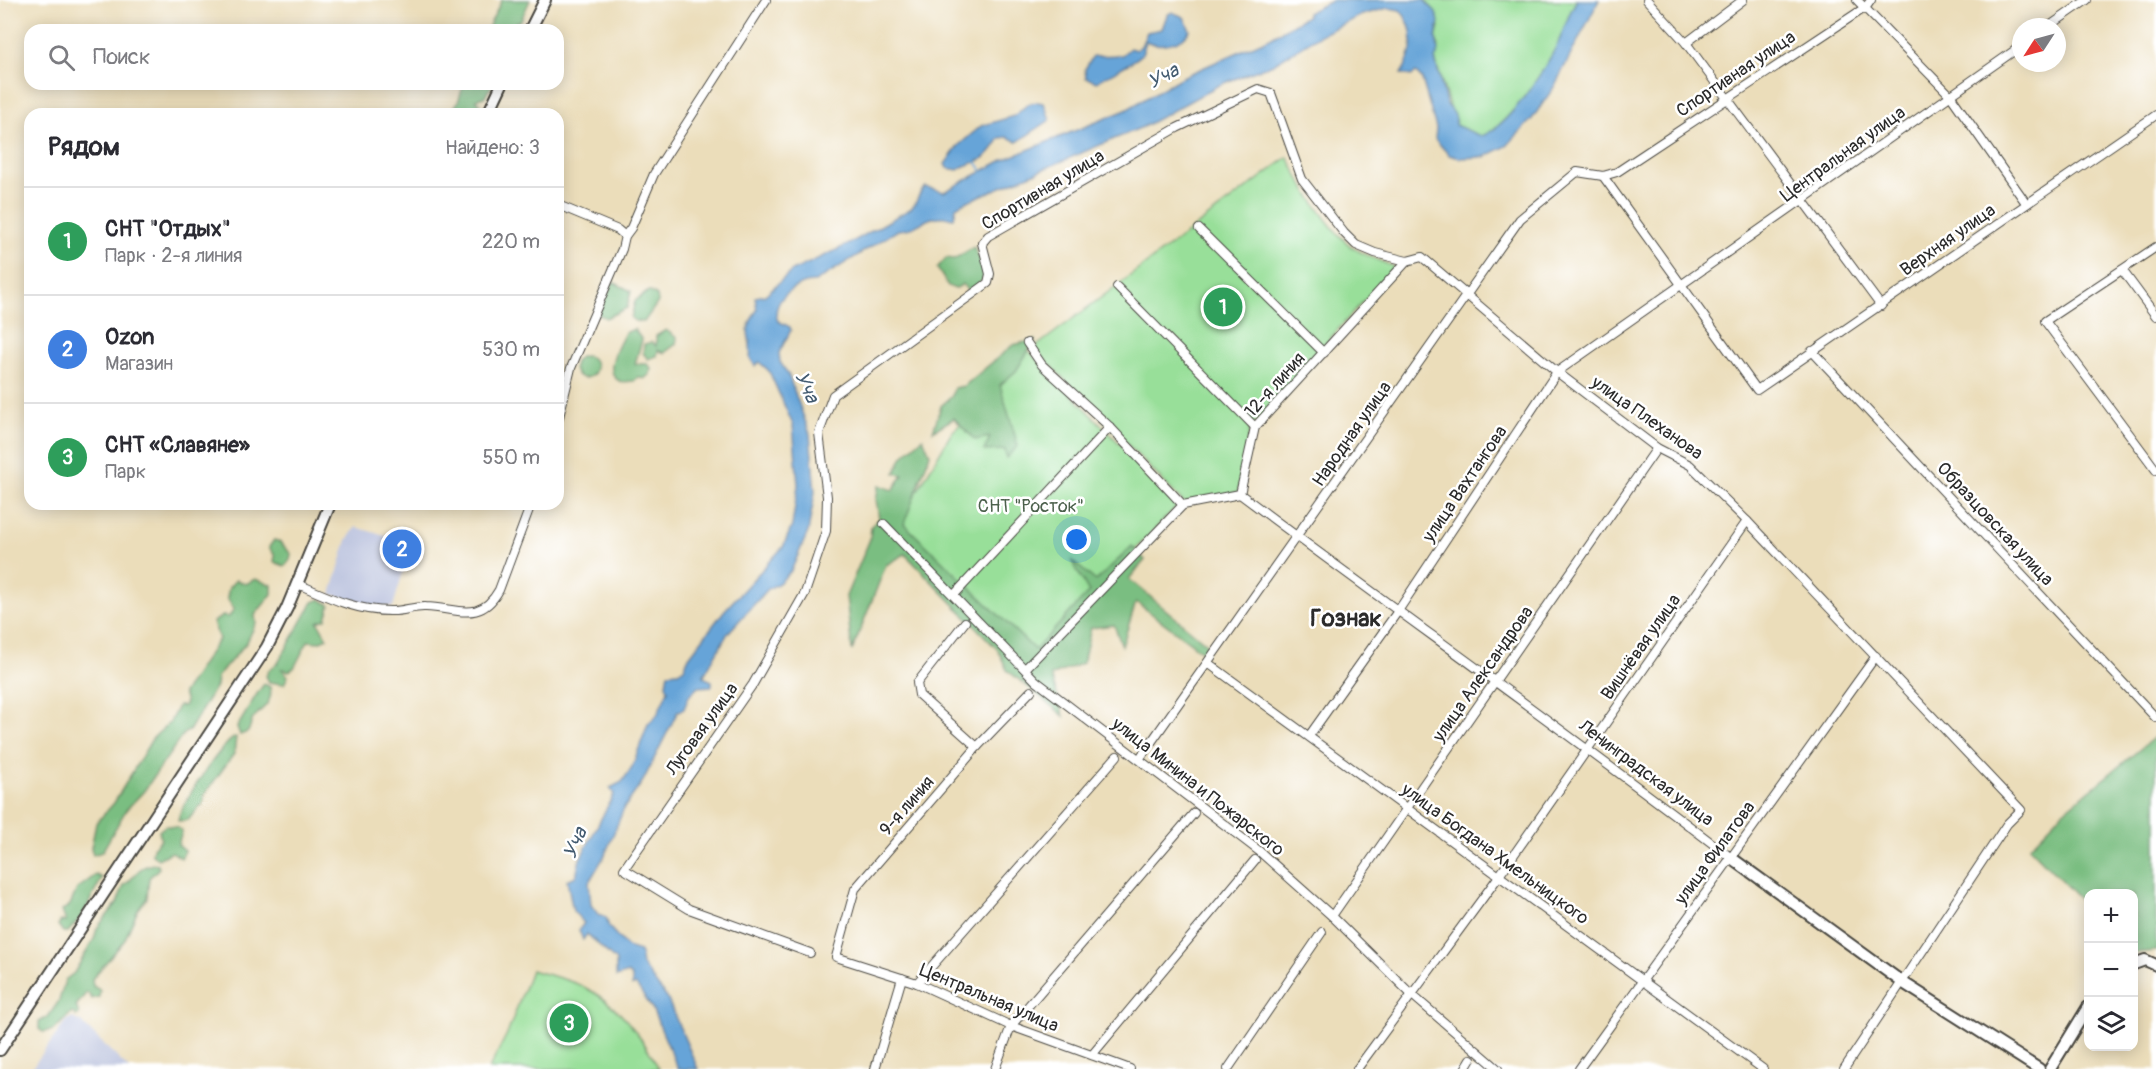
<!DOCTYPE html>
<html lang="ru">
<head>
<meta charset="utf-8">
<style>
  body { margin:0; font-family:Pangolin,sans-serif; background:#f7f7f7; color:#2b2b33 }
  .controls { position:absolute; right:18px; bottom:18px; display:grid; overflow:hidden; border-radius:12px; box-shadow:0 3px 15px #0003 }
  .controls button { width:54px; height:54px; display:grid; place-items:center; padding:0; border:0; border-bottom:2px solid #e1e1e2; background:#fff; color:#2b2b33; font:30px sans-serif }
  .compass { position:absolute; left:2012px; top:18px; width:54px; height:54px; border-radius:50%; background:#fff; box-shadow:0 3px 15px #0003; rotate:234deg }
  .you { position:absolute; left:1077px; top:540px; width:21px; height:21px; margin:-15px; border:4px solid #fff; border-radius:50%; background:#1a73e8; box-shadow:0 0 0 9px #1a73e833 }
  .badge { display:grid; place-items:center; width:39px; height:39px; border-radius:50%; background:#d1495b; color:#fff; font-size:20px; font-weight:700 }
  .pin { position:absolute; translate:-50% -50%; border:3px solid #fff; box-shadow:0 2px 6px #0006 }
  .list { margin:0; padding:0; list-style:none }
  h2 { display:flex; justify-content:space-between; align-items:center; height:78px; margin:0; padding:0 24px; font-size:26px }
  h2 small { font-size:20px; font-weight:400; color:#7c7c81 }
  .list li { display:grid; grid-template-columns:39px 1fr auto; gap:18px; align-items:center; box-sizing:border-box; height:108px; padding:0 24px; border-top:2px solid #e1e1e2 }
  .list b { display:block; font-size:22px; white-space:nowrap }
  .list p { margin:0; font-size:20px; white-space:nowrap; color:#7c7c81 }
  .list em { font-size:20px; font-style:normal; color:#7c7c81 }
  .icon { flex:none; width:33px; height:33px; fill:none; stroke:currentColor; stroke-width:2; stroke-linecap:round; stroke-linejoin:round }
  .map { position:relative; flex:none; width:2156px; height:1069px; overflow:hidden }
  .search { position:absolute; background:#fff; box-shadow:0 3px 15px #0003; left:24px; top:24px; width:540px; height:66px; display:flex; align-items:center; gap:15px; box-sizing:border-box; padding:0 21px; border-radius:18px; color:#7c7c81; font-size:22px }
  .panel { position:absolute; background:#fff; box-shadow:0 3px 15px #0003; left:24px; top:108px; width:540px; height:402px; border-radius:18px }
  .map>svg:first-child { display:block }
</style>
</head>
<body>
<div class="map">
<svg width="2156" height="1069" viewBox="0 0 2156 1069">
  <rect width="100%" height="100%" fill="#fff"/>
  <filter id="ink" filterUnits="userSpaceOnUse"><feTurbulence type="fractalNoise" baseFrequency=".0167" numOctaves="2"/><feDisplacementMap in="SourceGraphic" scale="12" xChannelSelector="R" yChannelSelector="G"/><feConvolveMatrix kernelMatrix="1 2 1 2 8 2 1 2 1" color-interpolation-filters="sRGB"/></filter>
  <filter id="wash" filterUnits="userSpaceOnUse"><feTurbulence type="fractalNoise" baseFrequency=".008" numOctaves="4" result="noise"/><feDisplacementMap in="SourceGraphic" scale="24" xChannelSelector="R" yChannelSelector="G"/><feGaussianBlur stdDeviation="1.35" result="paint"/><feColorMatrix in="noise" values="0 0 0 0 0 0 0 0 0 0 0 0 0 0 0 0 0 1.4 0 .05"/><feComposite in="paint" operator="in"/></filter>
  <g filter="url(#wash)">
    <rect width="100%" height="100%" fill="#ebddba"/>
    <!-- industrial -->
    <g fill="#bbc3de">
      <path d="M 356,527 L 411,544 L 393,607 L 371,607 L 331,594 L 347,540 Z"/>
      <path d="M 72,1018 L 81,1022 L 129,1069 L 31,1069 L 67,1020 Z"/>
    </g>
    <!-- green -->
    <g fill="#98df99" stroke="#628562" stroke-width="1.5">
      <path d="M 1424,0 L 1577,0 C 1568,13 1565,29 1558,43 C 1546,68 1507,128 1481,136 L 1455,125 L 1435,59 L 1439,46 L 1436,39 L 1439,27 L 1435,11 Z"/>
      <path d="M 1288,157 C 1300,183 1331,233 1355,249 C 1366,256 1381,261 1394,267 L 1250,428 L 1238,492 L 1184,503 L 1034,348 Z"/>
      <path d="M 1026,348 L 1179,504 L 1031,658 L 898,524 L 952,432 L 995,394 Z"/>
      <path d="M 531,970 C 548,975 568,979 584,987 C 617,1003 643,1037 659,1069 L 489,1069 L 508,1032 Z"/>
    </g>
    <!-- forest -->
    <g fill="#7abe81" stroke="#527456" stroke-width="1.5">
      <path d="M 502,0 L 530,0 L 521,20 L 515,23 L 512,30 L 487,30 Z"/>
      <path d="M 464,84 L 493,84 L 484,97 L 476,99 L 480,104 L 475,109 L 475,114 L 450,114 L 458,102 Z"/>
      <path d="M 974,247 L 983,266 L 983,280 L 968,292 L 963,284 L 955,289 L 948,286 L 937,268 L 946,258 L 954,259 Z"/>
      <path d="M 613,282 L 631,291 L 627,308 L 606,318 L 598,314 Z"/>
      <path d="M 649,291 L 657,296 L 658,302 L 644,322 L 635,321 L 631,318 L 635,301 Z"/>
      <path d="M 634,329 L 642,340 L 635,364 L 647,364 L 651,368 L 650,374 L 644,379 L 638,377 L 634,381 L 622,382 C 601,375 618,346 625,333 Z"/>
      <path d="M 666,330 L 677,338 L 676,344 L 664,353 L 658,350 L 657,356 L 648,359 L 643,353 L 644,344 L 652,342 L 656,346 L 656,336 Z"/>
      <path d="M 1035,340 L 1016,371 L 1000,385 L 1018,446 L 1006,458 L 1005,450 L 984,451 L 990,437 L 975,440 L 954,418 L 933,431 L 941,406 L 952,396 L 954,388 L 964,386 L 1013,345 Z"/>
      <circle cx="585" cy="367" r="11"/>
      <path d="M 923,438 L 930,454 L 904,524 L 1035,650 L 1089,592 L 1071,560 L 1096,581 L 1132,546 L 1145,560 L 1129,579 L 1207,644 L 1204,653 L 1136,602 L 1122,646 L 1114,625 L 1091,628 L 1083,663 L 1051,676 L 1064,716 L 1007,670 L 998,650 L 905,554 L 886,565 L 852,651 L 846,596 L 870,539 L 871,526 L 879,519 L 876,499 L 879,485 L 893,490 L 903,475 L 895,473 L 903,456 Z"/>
      <path d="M 274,540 L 280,542 L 291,554 L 290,560 L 285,566 L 274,562 L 275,556 L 269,547 Z"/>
      <path d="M 255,579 L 272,585 L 272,594 L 255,615 L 256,623 L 247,642 L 217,677 L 216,686 L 189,731 L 184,733 L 144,791 L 126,810 L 102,852 L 93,855 L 91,848 L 96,823 L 114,803 L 152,739 L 170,722 L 178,706 L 184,706 L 186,702 L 183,693 L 219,639 L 213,622 L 223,616 L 229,617 L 234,609 L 227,598 L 229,587 L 236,580 L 246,584 Z"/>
      <path d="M 320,599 L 330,605 L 326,619 L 318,622 L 327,638 L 319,642 L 308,641 L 294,668 L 289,671 L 282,669 L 288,676 L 284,684 L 269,682 L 266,676 L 269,670 L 278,663 L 313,602 Z"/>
      <path d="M 264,684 L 270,687 C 274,704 261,708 253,719 C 251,722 250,728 248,732 L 240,735 L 237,727 C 247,712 253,698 264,684 Z"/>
      <path d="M 2156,736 L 2156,951 L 2134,953 L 2134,894 L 2088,894 L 2088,908 L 2029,847 L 2062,813 Z"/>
      <path d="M 236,737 L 234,754 L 204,795 L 203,803 L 188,820 L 178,821 C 177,810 224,739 236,737 Z"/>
      <path d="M 165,826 L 177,827 L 182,831 L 178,845 L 185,851 L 181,858 L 172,852 L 158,859 L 152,855 L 153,848 L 161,839 L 159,831 Z"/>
      <path d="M 154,864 L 158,865 L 159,868 L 149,878 L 147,898 L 138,910 L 124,941 L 92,979 L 93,986 L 100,990 L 99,997 L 92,999 L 87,992 L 76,1006 L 79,1014 L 76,1016 L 72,1012 L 54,1030 L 43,1032 L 39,1029 L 39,1022 L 48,1017 L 59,1001 L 65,980 L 74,973 L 94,939 L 97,928 L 117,903 L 124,885 C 136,878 135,867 154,864 Z"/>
      <path d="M 96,875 L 102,878 L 82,916 L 68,932 L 63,932 L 58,925 L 61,921 L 66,922 L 62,911 L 70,905 L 77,889 Z"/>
    </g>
    <!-- water -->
    <g fill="#66a4d8" stroke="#486882" stroke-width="1.5">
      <path d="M 1333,0 L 1424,0 L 1435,11 L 1439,21 L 1436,39 L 1439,51 L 1435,59 L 1446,103 L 1456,118 L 1455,125 L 1481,136 C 1507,129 1546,68 1558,43 C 1565,29 1568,13 1577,0 L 1599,0 L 1554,87 L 1532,119 L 1507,146 L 1484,157 L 1460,158 L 1449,155 L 1435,139 L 1436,128 L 1422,79 L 1416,73 L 1411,76 L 1401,74 C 1413,55 1418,30 1400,10 L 1388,8 L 1362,15 L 1322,34 L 1273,64 L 1219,85 L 1145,126 L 961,204 L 956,207 L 954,218 C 922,212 923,230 898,230 L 815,282 C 796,281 769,302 778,321 L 790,327 L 791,330 L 779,353 L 780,362 L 788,374 L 810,434 L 815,492 L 808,532 L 791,571 L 779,583 L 768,589 L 728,633 L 703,677 L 712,681 L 712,686 L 698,687 L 689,696 L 684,709 L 678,711 L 643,781 L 624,808 L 605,855 L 589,882 L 591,905 L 598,914 L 606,917 L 609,927 L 627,947 L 640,951 L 642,965 L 667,998 L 698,1069 L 678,1069 L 652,1008 L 636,985 L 632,986 L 632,977 L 628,973 L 616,977 L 616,961 L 587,934 L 583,940 L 579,930 L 584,923 L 573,911 L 567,880 L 576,876 L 580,859 L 614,794 L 610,788 L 622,782 L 632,767 L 648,724 L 657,715 L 668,690 L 666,684 L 668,673 L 678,672 L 684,668 L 689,657 L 724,611 L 783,547 L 792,526 L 798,485 L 793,425 L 769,371 L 759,362 L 755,366 L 750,358 C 753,334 740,336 757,310 L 755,297 L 765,295 L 792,271 L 847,245 L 910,209 C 919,203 917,192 926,187 L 944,192 L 1003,160 L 1126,110 L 1180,78 L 1270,38 L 1307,16 L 1307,13 Z"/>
      <path d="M 1172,12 L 1184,17 L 1190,30 C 1183,44 1159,48 1146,41 C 1143,45 1144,50 1142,54 C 1137,61 1106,75 1097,82 L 1086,78 L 1085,69 L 1093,56 L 1122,55 L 1130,48 L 1136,50 L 1141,46 L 1147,32 L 1162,29 L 1167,15 Z"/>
      <path d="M 1037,102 L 1044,103 L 1050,120 L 1017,142 L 1008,137 L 1000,138 C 995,146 987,159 976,162 C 968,165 965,164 958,170 L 947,168 L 945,164 L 959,145 L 981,126 L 1014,116 L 1028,104 Z"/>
    </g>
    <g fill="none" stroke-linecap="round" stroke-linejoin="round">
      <!-- stream -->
      <path stroke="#66a4d8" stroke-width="2" d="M 976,162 L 982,170"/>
    </g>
  </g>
  <g filter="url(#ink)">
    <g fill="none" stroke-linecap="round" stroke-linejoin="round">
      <defs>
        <g id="street">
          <path d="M 1647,0 L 1686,43 L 1881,306"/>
          <path d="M 1857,0 L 1950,95 L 2026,203"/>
          <path d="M 2048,27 L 2087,0"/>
          <path d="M 1686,43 L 1743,0"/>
          <path d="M 1603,176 L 1757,390 L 2156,115"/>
          <path d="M 558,205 L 618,230 L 625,236"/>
          <path d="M 1199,229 L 1324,353"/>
          <path d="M 2156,247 L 2045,321 L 2156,470"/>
          <path d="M 2122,270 L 2156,316"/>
          <path d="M 1117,287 L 1255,427"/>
          <path d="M 1027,343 L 1042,365 L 1110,427 L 1183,505"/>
          <path d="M 1812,351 L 2156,718"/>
          <path d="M 558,421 L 571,368 L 622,249 L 625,236 L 631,228 L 654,174 L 766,0"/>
          <path d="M 1240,494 C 1403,616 1569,733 1730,857"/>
          <path d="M 884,524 L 1036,681 L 1259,851 L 1332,916 L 1411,994 L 1498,1069"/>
          <path d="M 298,584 C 328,597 356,611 390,611 C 402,612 414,606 426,607 C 457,608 480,624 499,590 L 531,504"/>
          <path d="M 954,595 L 1110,427"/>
          <path d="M 965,622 L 917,683 L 919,695 L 977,747"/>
          <path d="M 1208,663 L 1763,1069"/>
          <path d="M 1026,668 L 1183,505 L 1240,494 L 1255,427 L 1407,261"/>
          <path d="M 1031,691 L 977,747 L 855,889 L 836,957 L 917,983 L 1011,1026 L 1130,1069"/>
          <path d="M 1309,736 L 1398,611 L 1557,372 L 2021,46"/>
          <path d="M 1140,758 L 1520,219 L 1577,172 L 1603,176 L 1617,172 L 1866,7 L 1871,0"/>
          <path d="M 1332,916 L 1657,448"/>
          <path d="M 810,953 L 689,909 L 624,869 L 753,684 L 805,593 L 826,531 L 827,497 L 819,433 L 833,395 L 988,283 L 990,274 L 982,243 L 988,236 L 1177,128 L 1258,89 L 1271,93 L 1302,179 L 1344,233 L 1356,245 L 1375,253 L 1407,261 L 1422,257 L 1557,372 L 1657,448 L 1690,465 L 1747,521 L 2021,810 L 2007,824 L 1844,1069"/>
          <path d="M 917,983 L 1117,756"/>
          <path d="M 1092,1055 L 1255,860"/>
          <path d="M 875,1069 L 902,978"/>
          <path d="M 995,1069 L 1011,1026 L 1194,813"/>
          <path d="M 1228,1069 L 1322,932"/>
          <path d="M 1357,1069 L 1499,876 L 1747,521"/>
          <path d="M 1465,1069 L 1471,1059"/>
          <path d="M 1579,1069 L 1876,656"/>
        </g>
        <g id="secondary">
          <path d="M 530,30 L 545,0"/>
          <path d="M 488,114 L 502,84"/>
          <path d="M 1730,857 L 1902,982 L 2039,1069"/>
          <path d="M 2134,964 L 2145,960 L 2156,965"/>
          <path d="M 0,1050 L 267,647 L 287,608 L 330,504"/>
          <path d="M 2050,1069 L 2088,1007"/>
        </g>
      </defs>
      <!-- street casing -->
      <use href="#street" stroke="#484640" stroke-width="10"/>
      <!-- secondary casing -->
      <use href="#secondary" stroke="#484640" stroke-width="14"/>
      <!-- street -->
      <use href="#street" stroke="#fff" stroke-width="8"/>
      <!-- secondary -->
      <use href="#secondary" stroke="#fff" stroke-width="10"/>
    </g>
  </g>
  <g text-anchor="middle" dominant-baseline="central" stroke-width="5" stroke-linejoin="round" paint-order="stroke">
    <!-- street labels -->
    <g font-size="18" fill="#2b2b2b" stroke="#fff">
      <text transform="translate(1736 74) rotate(-34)">Спортивная улица</text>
      <text transform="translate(1843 154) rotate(-36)">Центральная улица</text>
      <text transform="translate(1043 190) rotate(-31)">Спортивная улица</text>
      <text transform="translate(1948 240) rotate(-35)">Верхняя улица</text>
      <text transform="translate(1275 385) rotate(-48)">12-я линия</text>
      <text transform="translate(1647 418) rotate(35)">улица Плеханова</text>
      <text transform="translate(1352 434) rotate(-55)">Народная улица</text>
      <text transform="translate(1465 484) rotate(-56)">улица Вахтангова</text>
      <text transform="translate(1995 524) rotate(47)">Образцовская улица</text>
      <text transform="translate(1641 647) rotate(-55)">Вишнёвая улица</text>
      <text transform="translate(1483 674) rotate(-55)">улица Александрова</text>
      <text transform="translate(702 729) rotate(-54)">Луговая улица</text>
      <text transform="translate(1646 773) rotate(37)">Ленинградская улица</text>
      <text transform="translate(1198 787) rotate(38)">улица Минина и Пожарского</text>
      <text transform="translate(907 806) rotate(-49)">9-я линия</text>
      <text transform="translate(1715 853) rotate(-54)">улица Филатова</text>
      <text transform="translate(1495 854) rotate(36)">улица Богдана Хмельницкого</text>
      <text transform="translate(989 998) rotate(23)">Центральная улица</text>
    </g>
    <!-- park labels -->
    <g font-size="18" fill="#4c614c" stroke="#fff">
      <text x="1031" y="506">СНТ "Росток"</text>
    </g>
    <!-- water labels -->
    <g font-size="20" font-style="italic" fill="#435b70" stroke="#fff">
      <text transform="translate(1163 76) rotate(-28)">Уча</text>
      <text transform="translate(807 387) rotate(66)">Уча</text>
      <text transform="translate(575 843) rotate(-66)">Уча</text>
    </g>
    <!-- district labels -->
    <g font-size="24" font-weight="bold" fill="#2b2b2b" stroke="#fff">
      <text x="1346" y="618">Гознак</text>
    </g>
  </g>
</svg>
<div class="controls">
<button>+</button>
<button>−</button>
<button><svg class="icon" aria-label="layers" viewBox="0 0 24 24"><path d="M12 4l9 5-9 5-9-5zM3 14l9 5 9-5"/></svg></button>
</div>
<svg class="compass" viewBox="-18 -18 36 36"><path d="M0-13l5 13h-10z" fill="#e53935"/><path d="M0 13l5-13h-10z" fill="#7c7c81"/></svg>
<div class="you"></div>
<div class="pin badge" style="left:1223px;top:307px;background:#2e9e5b">1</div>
<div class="pin badge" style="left:402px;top:549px;background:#3f7fe0">2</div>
<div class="pin badge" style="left:569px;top:1023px;background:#2e9e5b">3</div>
<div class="search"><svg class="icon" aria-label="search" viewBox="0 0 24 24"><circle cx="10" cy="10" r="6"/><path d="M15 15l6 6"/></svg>Поиск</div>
<section class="panel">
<h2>Рядом<small>Найдено: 3</small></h2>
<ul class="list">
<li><span class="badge" style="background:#2e9e5b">1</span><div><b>СНТ &quot;Отдых&quot;</b><p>Парк · 2-я линия</p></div><em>220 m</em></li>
<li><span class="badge" style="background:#3f7fe0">2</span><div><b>Ozon</b><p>Магазин</p></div><em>530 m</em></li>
<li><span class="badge" style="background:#2e9e5b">3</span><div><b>СНТ «Славяне»</b><p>Парк</p></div><em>550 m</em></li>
</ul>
</section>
</div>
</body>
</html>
